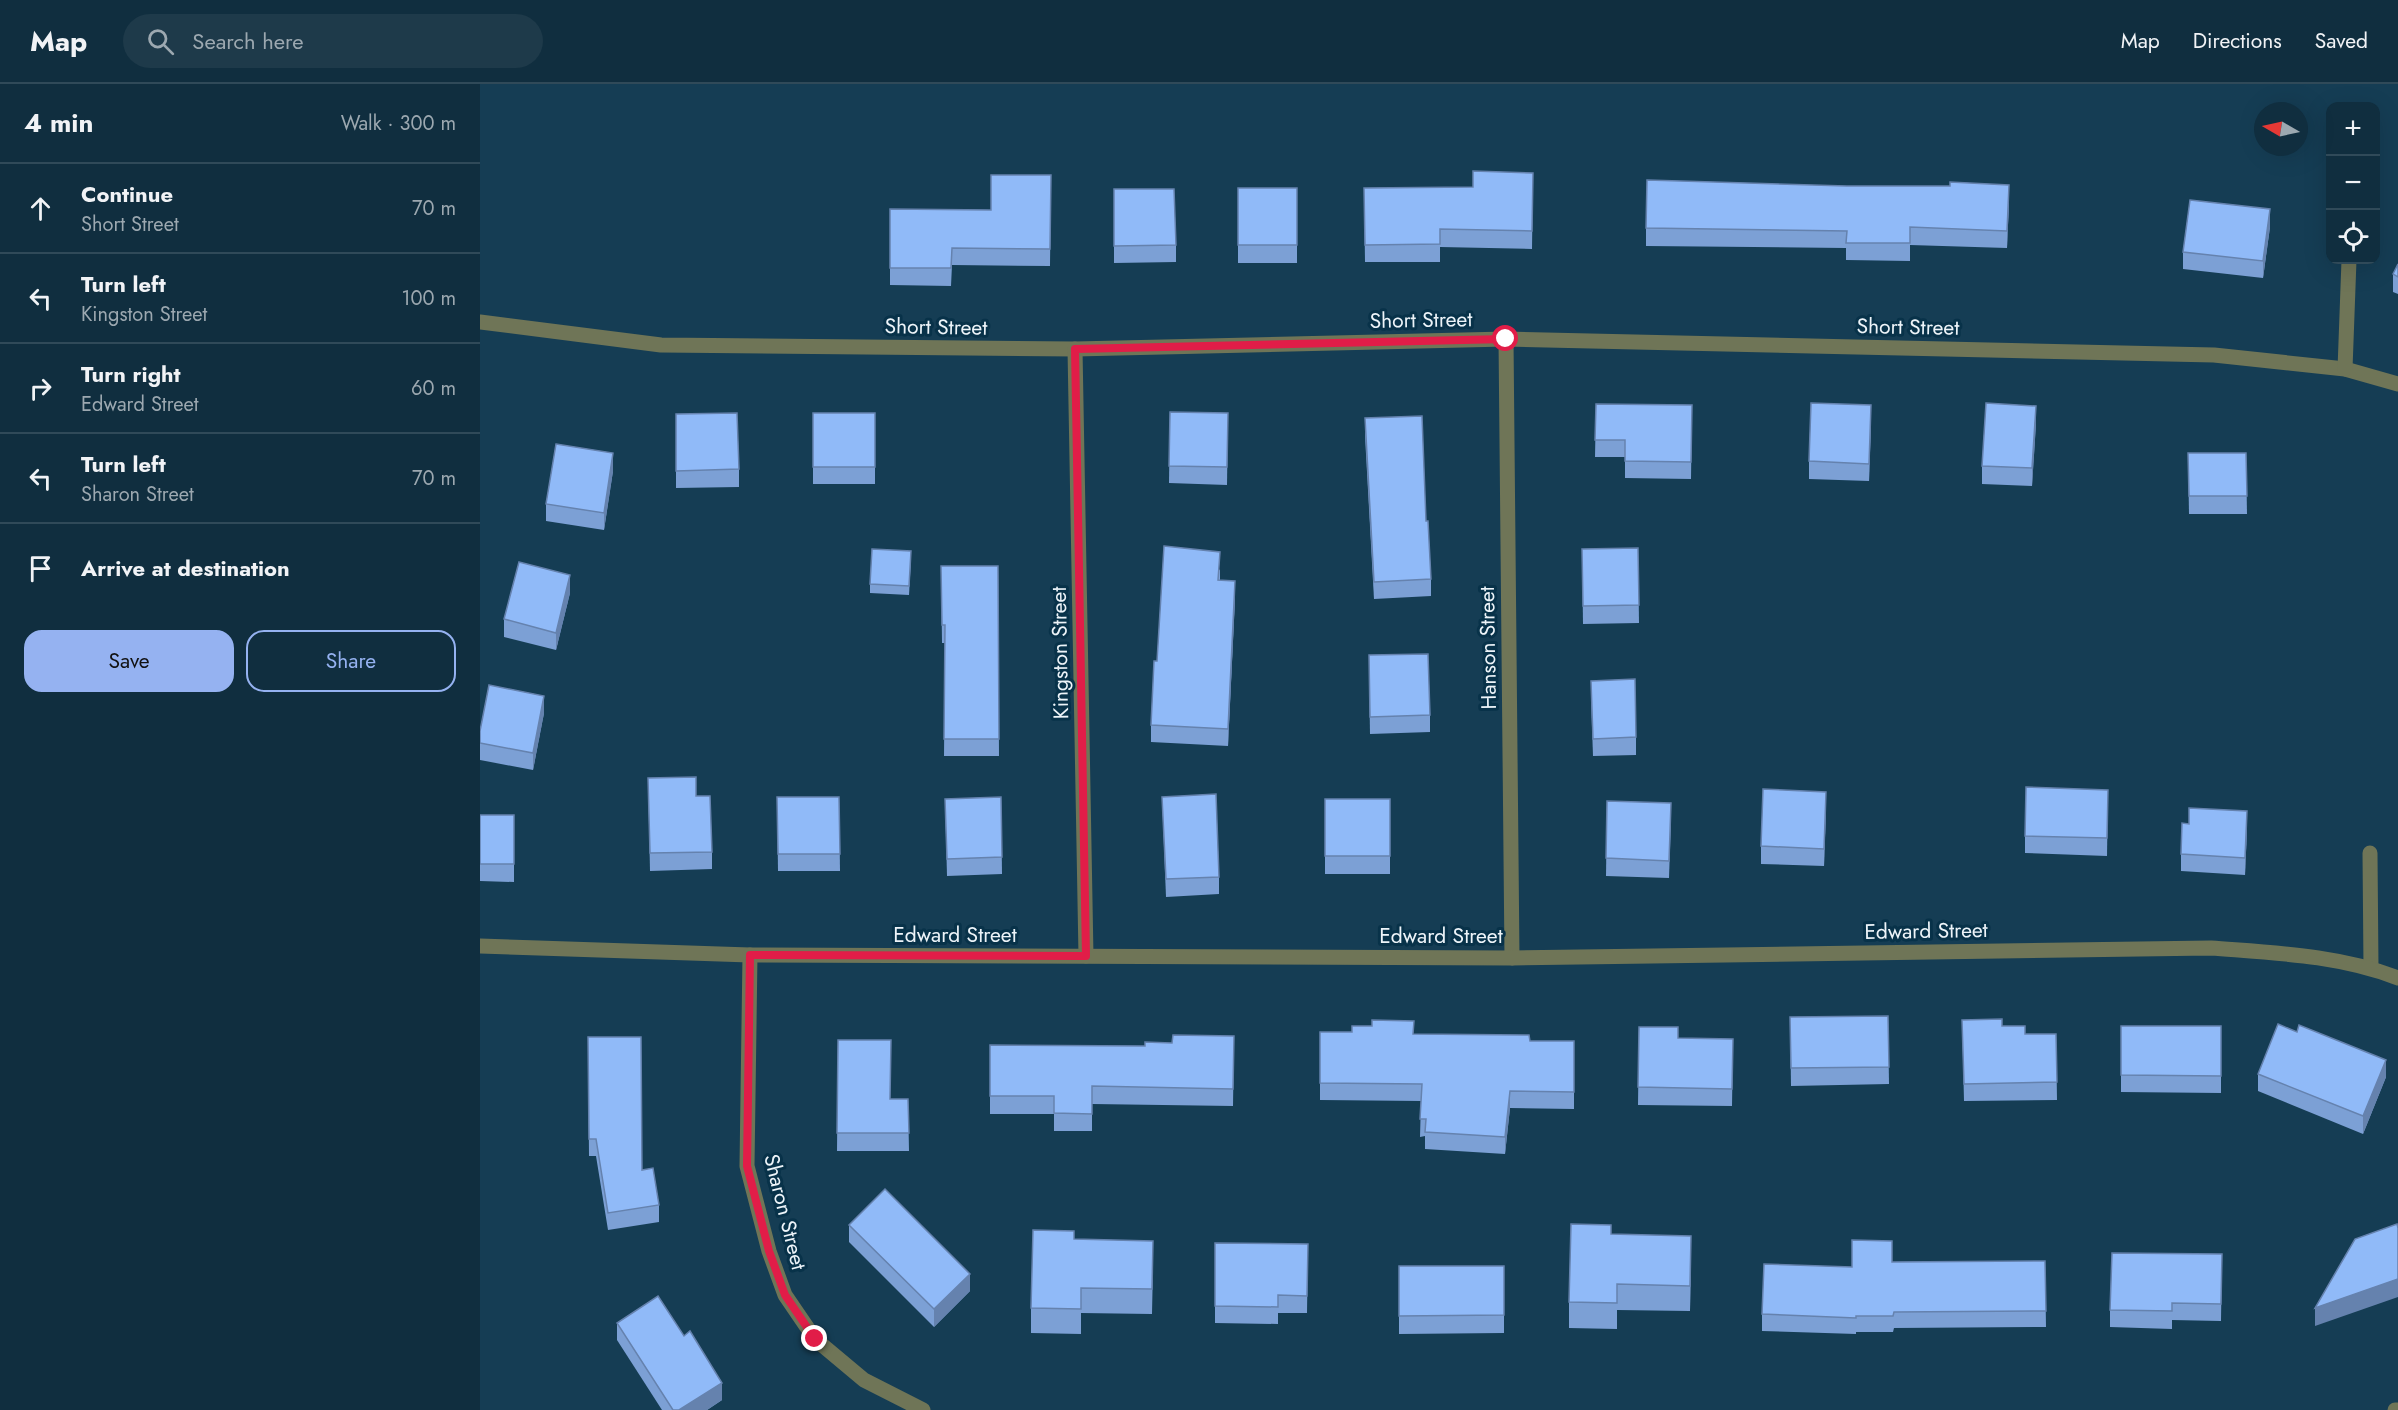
<!DOCTYPE html>
<html lang="en">
<head>
<meta charset="utf-8">
<style>
  body { margin:0; font-family:Jost,sans-serif; background:#1e3a4a; color:#f1f3f6 }
  .controls { position:absolute; right:18px; top:18px; display:grid; overflow:hidden; border-radius:12px; box-shadow:0 6px 24px #0002 }
  .controls button { width:54px; height:54px; display:grid; place-items:center; padding:0; border:0; border-bottom:2px solid #304a59; background:#102e3f; color:#f1f3f6; font:30px sans-serif }
  .compass { position:absolute; left:1774px; top:18px; width:54px; height:54px; border-radius:50%; background:#102e3f; box-shadow:0 6px 24px #0002; rotate:279deg }
  .stop { position:absolute; width:18px; height:18px; margin:-14px; border:4px solid #e11d48; border-radius:50%; background:#fff }
  .stop.end { background:#e11d48; border-color:#fff; box-shadow:0 2px 6px #0008 }
  .list { margin:0; padding:0; list-style:none }
  h2 { display:flex; justify-content:space-between; align-items:center; height:78px; margin:0; padding:0 24px; font-size:26px }
  h2 small { font-size:20px; font-weight:400; color:#9ca8b0 }
  .list li { display:grid; grid-template-columns:39px 1fr auto; gap:18px; align-items:center; box-sizing:border-box; height:90px; padding:0 24px; border-top:2px solid #304a59 }
  .list b { display:block; font-size:22px; white-space:nowrap }
  .list p { margin:0; font-size:20px; white-space:nowrap; color:#9ca8b0 }
  .list em { font-size:20px; font-style:normal; color:#9ca8b0 }
  .actions { display:flex; gap:12px; padding:18px 24px }
  .actions a { flex:1; padding:14px 0; border:2px solid #95b2f1; border-radius:18px; text-align:center; font-size:21px; color:#95b2f1 }
  .actions .main { background:#95b2f1; color:#111 }
  .icon { flex:none; width:33px; height:33px; fill:none; stroke:currentColor; stroke-width:2; stroke-linecap:round; stroke-linejoin:round }
  .map { position:relative; flex:none; width:1918px; height:1326px; overflow:hidden }
  header { display:flex; align-items:center; gap:36px; box-sizing:border-box; height:84px; padding:0 30px; background:#102e3f; border-bottom:2px solid #304a59 }
  header strong { font-size:28px }
  nav { display:flex; gap:33px; margin-inline-start:auto; font-size:21px }
  .search { width:420px; height:54px; background:#1e3a4a; display:flex; align-items:center; gap:15px; box-sizing:border-box; padding:0 21px; border-radius:33px; color:#9ca8b0; font-size:22px }
  main { display:flex }
  aside { flex:1; background:#102e3f }
  .map>svg:first-child { display:block }
</style>
</head>
<body>
<header>
<strong>Map</strong>
<div class="search"><svg class="icon" aria-label="search" viewBox="0 0 24 24"><circle cx="10" cy="10" r="6"/><path d="M15 15l6 6"/></svg>Search here</div>
<nav><a>Map</a><a>Directions</a><a>Saved</a></nav>
</header>
<main>
<aside>
<h2>4 min<small>Walk · 300 m</small></h2>
<ul class="list">
<li><svg class="icon" aria-label="ahead" viewBox="0 0 24 24"><path d="M12 20V5M6 11l6-6 6 6"/></svg><div><b>Continue</b><p>Short Street</p></div><em>70 m</em></li>
<li><svg class="icon" aria-label="left" viewBox="0 0 24 24"><path d="M17 20v-9H6M10 6l-5 5 5 5"/></svg><div><b>Turn left</b><p>Kingston Street</p></div><em>100 m</em></li>
<li><svg class="icon" aria-label="right" viewBox="0 0 24 24"><path d="M7 20v-9h11M14 6l5 5-5 5"/></svg><div><b>Turn right</b><p>Edward Street</p></div><em>60 m</em></li>
<li><svg class="icon" aria-label="left" viewBox="0 0 24 24"><path d="M17 20v-9H6M10 6l-5 5 5 5"/></svg><div><b>Turn left</b><p>Sharon Street</p></div><em>70 m</em></li>
<li><svg class="icon" aria-label="arrive" viewBox="0 0 24 24"><path d="M6 21V4h12l-3 4 3 4H6"/></svg><div><b>Arrive at destination</b></div></li>
</ul>
<div class="actions"><a class="main">Save</a><a>Share</a></div>
</aside>
<div class="map">
<svg width="1918" height="1326" viewBox="0 0 1918 1326">
  <rect width="100%" height="100%" fill="#153d54"/>
  <g fill="none" stroke-linecap="round" stroke-linejoin="round">
    <!-- street -->
    <g stroke="#6f7557" stroke-width="15">
      <path d="M 0,238 L 181,261 L 595,265 L 1026,255 L 1734,271 L 1865,285 L 1918,300"/>
      <path d="M 1026,255 L 1032,874"/>
      <path d="M 595,265 L 606,872"/>
      <path d="M 1865,285 L 1869,176"/>
      <path d="M 1890,769 L 1891,884"/>
      <path d="M 0,862 L 270,871 L 1032,874 L 1731,864 C 1794,869 1859,871 1918,894"/>
      <path d="M 270,871 L 267,1082 L 289,1167 L 305,1211 L 335,1255 L 384,1296 L 443,1326"/>
      <path d="M 1915,1326 L 1918,1326"/>
    </g>
  </g>
  <!-- wall -->
  <g fill="#7ca0d5">
    <path d="M 1053,89 L 1052,165 L 960,163 L 960,178 L 885,178 L 884,104 L 993,103 Z"/>
    <path d="M 571,91 L 570,182 L 472,181 L 471,202 L 410,201 L 410,125 L 511,126 Z"/>
    <rect x="758" y="104" width="59" height="75"/>
    <path d="M 634,105 L 696,161 L 696,178 L 634,179 Z"/>
    <path d="M 1529,118 L 1527,164 L 1430,161 L 1430,177 L 1366,176 L 1366,164 L 1166,162 L 1166,144 Z"/>
    <path d="M 1790,143 L 1783,194 L 1703,185 L 1703,168 Z"/>
    <path d="M 1918,180 L 1918,210 L 1913,208 L 1913,190 Z"/>
    <path d="M 1116,320 L 1212,321 L 1211,395 L 1145,394 L 1145,373 L 1115,373 Z"/>
    <path d="M 690,328 L 748,329 L 747,401 L 689,399 Z"/>
    <rect x="333" y="329" width="62" height="71"/>
    <path d="M 196,330 L 259,385 L 259,403 L 196,404 Z"/>
    <path d="M 885,334 L 946,437 L 951,495 L 951,512 L 894,515 L 885,352 Z"/>
    <path d="M 1391,339 L 1389,397 L 1329,395 L 1329,377 Z"/>
    <path d="M 1556,339 L 1552,402 L 1502,400 L 1502,382 Z"/>
    <path d="M 1708,369 L 1766,369 L 1767,430 L 1709,430 Z"/>
    <path d="M 133,387 L 124,446 L 66,437 L 66,420 Z"/>
    <path d="M 1158,464 L 1159,539 L 1103,540 L 1102,465 Z"/>
    <path d="M 431,476 L 429,511 L 390,509 L 390,500 Z"/>
    <path d="M 461,482 L 518,482 L 519,672 L 464,672 L 465,559 L 462,559 Z"/>
    <path d="M 740,485 L 740,496 L 755,515 L 748,662 L 671,658 L 671,641 L 677,577 Z"/>
    <path d="M 90,509 L 76,566 L 24,553 L 24,535 Z"/>
    <path d="M 889,588 L 950,631 L 950,648 L 890,650 Z"/>
    <path d="M 1111,614 L 1156,653 L 1156,671 L 1113,672 Z"/>
    <path d="M 64,629 L 53,686 L 0,676 L 0,647 Z"/>
    <path d="M 168,694 L 216,712 L 232,768 L 232,785 L 170,787 Z"/>
    <path d="M 1628,706 L 1627,772 L 1545,769 L 1545,752 Z"/>
    <path d="M 297,713 L 359,713 L 360,787 L 298,787 Z"/>
    <path d="M 521,713 L 522,790 L 467,792 L 465,715 Z"/>
    <path d="M 682,713 L 739,793 L 739,810 L 686,813 Z"/>
    <rect x="845" y="715" width="65" height="75"/>
    <path d="M 1127,717 L 1191,736 L 1189,794 L 1126,792 Z"/>
    <path d="M 1346,725 L 1344,782 L 1281,780 L 1281,762 Z"/>
    <path d="M 0,731 L 34,731 L 34,798 L 0,797 Z"/>
    <path d="M 1767,745 L 1765,791 L 1701,787 L 1701,770 Z"/>
    <path d="M 1408,932 L 1409,1000 L 1311,1002 L 1310,933 Z"/>
    <path d="M 1482,936 L 1522,942 L 1545,950 L 1576,950 L 1577,1016 L 1484,1017 Z"/>
    <path d="M 1641,942 L 1741,942 L 1741,1009 L 1641,1008 Z"/>
    <path d="M 1159,943 L 1198,954 L 1253,955 L 1252,1022 L 1158,1021 Z"/>
    <path d="M 840,948 L 934,950 L 1050,957 L 1094,957 L 1094,1025 L 1030,1024 L 1025,1070 L 945,1065 L 945,1052 L 940,1053 L 941,1017 L 840,1016 Z"/>
    <path d="M 1817,948 L 1906,993 L 1883,1050 L 1778,1007 L 1778,990 Z"/>
    <path d="M 754,952 L 753,1022 L 612,1020 L 612,1047 L 574,1047 L 574,1030 L 510,1030 L 510,961 L 665,962 Z"/>
    <path d="M 108,953 L 162,1086 L 179,1121 L 179,1138 L 128,1146 L 116,1072 L 109,1072 Z"/>
    <path d="M 358,956 L 410,1015 L 428,1015 L 429,1067 L 357,1067 Z"/>
    <path d="M 369,1141 L 490,1207 L 454,1243 L 369,1158 Z"/>
    <path d="M 1131,1150 L 1211,1177 L 1210,1227 L 1137,1226 L 1137,1245 L 1089,1244 L 1089,1218 Z"/>
    <path d="M 594,1155 L 673,1182 L 672,1230 L 601,1229 L 601,1250 L 551,1249 L 551,1224 Z"/>
    <path d="M 735,1159 L 828,1160 L 827,1229 L 798,1229 L 798,1240 L 735,1239 Z"/>
    <path d="M 1742,1170 L 1741,1237 L 1692,1236 L 1692,1245 L 1630,1243 L 1630,1226 Z"/>
    <path d="M 1565,1177 L 1566,1243 L 1414,1244 L 1413,1248 L 1376,1248 L 1376,1250 L 1282,1247 L 1282,1230 L 1372,1183 L 1412,1178 Z"/>
    <path d="M 919,1182 L 1024,1182 L 1024,1249 L 919,1250 Z"/>
    <path d="M 137,1239 L 204,1252 L 242,1316 L 227,1326 L 182,1326 L 137,1256 Z"/>
  </g>
  <!-- shaded-wall -->
  <g fill="#6582ae">
    <path d="M 1529,101 L 1529,118 L 1527,164 L 1527,147 Z"/>
    <path d="M 1790,125 L 1790,143 L 1783,194 L 1783,177 Z"/>
    <path d="M 1391,321 L 1391,339 L 1389,397 L 1389,380 Z"/>
    <path d="M 1556,322 L 1556,339 L 1552,402 L 1552,384 Z"/>
    <path d="M 133,369 L 133,387 L 124,446 L 124,429 Z"/>
    <path d="M 90,491 L 90,509 L 76,566 L 76,549 Z"/>
    <path d="M 755,497 L 755,515 L 748,662 L 748,645 Z"/>
    <path d="M 64,612 L 64,629 L 53,686 L 53,669 Z"/>
    <path d="M 1346,708 L 1346,725 L 1344,782 L 1344,765 Z"/>
    <path d="M 1767,727 L 1767,745 L 1765,791 L 1765,774 Z"/>
    <path d="M 1906,976 L 1906,993 L 1883,1050 L 1883,1032 Z"/>
    <path d="M 1030,1007 L 1030,1024 L 1025,1070 L 1025,1053 Z"/>
    <path d="M 1211,1152 L 1211,1177 L 1210,1227 L 1210,1202 Z"/>
    <path d="M 490,1190 L 490,1207 L 454,1243 L 454,1225 Z"/>
    <path d="M 1918,1195 L 1918,1213 L 1835,1242 L 1835,1224 Z"/>
    <path d="M 242,1299 L 242,1316 L 227,1326 L 199,1326 Z"/>
  </g>
  <!-- building -->
  <g fill="#90baf8" stroke="#6582ae" stroke-width="1.5">
    <path d="M 993,87 L 1053,89 L 1052,147 L 960,145 L 960,160 L 885,161 L 884,104 L 993,103 Z"/>
    <path d="M 511,91 L 571,91 L 570,165 L 472,164 L 471,184 L 410,184 L 410,125 L 511,126 Z"/>
    <path d="M 1167,96 L 1367,102 L 1470,102 L 1470,98 L 1529,101 L 1527,147 L 1430,143 L 1430,159 L 1366,159 L 1367,147 L 1166,144 Z"/>
    <rect x="758" y="104" width="59" height="57"/>
    <path d="M 634,105 L 694,105 L 696,161 L 634,162 Z"/>
    <path d="M 1710,116 L 1790,125 L 1783,177 L 1703,168 Z"/>
    <path d="M 1918,180 L 1918,193 L 1913,190 Z"/>
    <path d="M 1331,319 L 1391,321 L 1389,380 L 1329,377 Z"/>
    <path d="M 1506,319 L 1556,322 L 1552,384 L 1502,382 Z"/>
    <path d="M 1116,320 L 1212,321 L 1211,378 L 1145,377 L 1145,356 L 1115,356 Z"/>
    <path d="M 690,328 L 748,329 L 747,383 L 689,382 Z"/>
    <path d="M 257,329 L 259,385 L 196,387 L 196,330 Z"/>
    <rect x="333" y="329" width="62" height="54"/>
    <path d="M 942,332 L 946,437 L 948,437 L 951,495 L 894,498 L 885,334 Z"/>
    <path d="M 76,360 L 133,369 L 124,429 L 66,420 Z"/>
    <path d="M 1708,369 L 1766,369 L 1767,412 L 1709,412 Z"/>
    <path d="M 684,462 L 740,468 L 738,496 L 755,497 L 748,645 L 671,641 L 674,577 L 677,577 Z"/>
    <path d="M 1158,464 L 1159,521 L 1103,522 L 1102,465 Z"/>
    <path d="M 392,465 L 431,467 L 429,502 L 390,500 Z"/>
    <path d="M 39,478 L 90,491 L 76,549 L 24,535 Z"/>
    <path d="M 461,482 L 518,482 L 519,655 L 464,655 L 465,541 L 462,541 Z"/>
    <path d="M 948,570 L 950,631 L 890,633 L 889,571 Z"/>
    <path d="M 1155,595 L 1156,653 L 1113,655 L 1111,597 Z"/>
    <path d="M 9,601 L 64,612 L 53,669 L 0,659 L 0,647 Z"/>
    <path d="M 216,693 L 216,712 L 230,712 L 232,768 L 170,769 L 168,694 Z"/>
    <path d="M 1546,703 L 1628,706 L 1627,754 L 1545,752 Z"/>
    <path d="M 1283,705 L 1346,708 L 1344,765 L 1281,762 Z"/>
    <path d="M 736,710 L 739,793 L 686,795 L 682,713 Z"/>
    <path d="M 297,713 L 359,713 L 360,770 L 298,770 Z"/>
    <path d="M 521,713 L 522,773 L 467,775 L 465,715 Z"/>
    <rect x="845" y="715" width="65" height="57"/>
    <path d="M 1127,717 L 1191,719 L 1189,777 L 1126,774 Z"/>
    <path d="M 1709,724 L 1767,727 L 1765,774 L 1701,770 L 1702,739 L 1709,740 Z"/>
    <rect x="0" y="731" width="34" height="49"/>
    <path d="M 1408,932 L 1409,983 L 1311,984 L 1310,933 Z"/>
    <path d="M 1522,935 L 1522,942 L 1545,942 L 1545,950 L 1576,950 L 1577,998 L 1484,1000 L 1482,936 Z"/>
    <path d="M 892,936 L 934,937 L 933,950 L 1049,951 L 1050,957 L 1094,957 L 1094,1008 L 1030,1007 L 1025,1053 L 945,1048 L 946,1035 L 940,1035 L 942,1000 L 840,999 L 840,948 L 872,948 L 872,942 L 892,942 Z"/>
    <path d="M 1798,940 L 1817,948 L 1819,941 L 1906,976 L 1883,1032 L 1778,990 Z"/>
    <path d="M 1641,942 L 1741,942 L 1741,992 L 1641,991 Z"/>
    <path d="M 1159,943 L 1198,943 L 1198,954 L 1253,955 L 1252,1005 L 1158,1003 Z"/>
    <path d="M 693,951 L 754,952 L 753,1005 L 612,1002 L 612,1030 L 574,1029 L 574,1012 L 510,1012 L 510,961 L 665,962 L 665,958 L 692,959 Z"/>
    <path d="M 108,953 L 161,953 L 162,1086 L 173,1084 L 179,1121 L 128,1129 L 116,1055 L 109,1055 Z"/>
    <path d="M 358,956 L 411,956 L 410,1015 L 428,1015 L 429,1049 L 357,1049 Z"/>
    <path d="M 405,1105 L 490,1190 L 454,1225 L 369,1141 Z"/>
    <path d="M 1091,1140 L 1131,1141 L 1131,1150 L 1211,1152 L 1210,1202 L 1137,1200 L 1137,1219 L 1089,1218 Z"/>
    <path d="M 1917,1140 L 1918,1144 L 1918,1195 L 1835,1224 L 1875,1155 Z"/>
    <path d="M 553,1146 L 594,1147 L 594,1155 L 673,1157 L 672,1205 L 601,1204 L 601,1225 L 551,1224 Z"/>
    <path d="M 1372,1156 L 1412,1157 L 1412,1178 L 1565,1177 L 1566,1227 L 1414,1228 L 1413,1232 L 1376,1232 L 1376,1234 L 1282,1230 L 1284,1180 L 1372,1183 Z"/>
    <path d="M 735,1159 L 828,1160 L 827,1212 L 798,1211 L 798,1223 L 735,1222 Z"/>
    <path d="M 1632,1169 L 1742,1170 L 1741,1220 L 1692,1219 L 1692,1227 L 1630,1226 Z"/>
    <path d="M 919,1182 L 1024,1182 L 1024,1231 L 919,1232 Z"/>
    <path d="M 178,1212 L 204,1252 L 210,1247 L 242,1299 L 199,1326 L 193,1326 L 137,1239 Z"/>
  </g>
  <g fill="none" stroke-linecap="round" stroke-linejoin="round">
    <!-- route -->
    <path stroke="#e11d48" stroke-width="8" d="M 335,1255 L 305,1211 L 289,1167 L 267,1082 L 270,871 L 606,872 L 595,265 L 1026,255"/>
  </g>
  <g text-anchor="middle" dominant-baseline="central" stroke-width="6" stroke-linejoin="round" paint-order="stroke">
    <!-- street labels -->
    <g font-size="21" fill="#edf4f9" stroke="#083249">
      <text transform="translate(941 236) rotate(-1)">Short Street</text>
      <text transform="translate(456 243) rotate(1)">Short Street</text>
      <text transform="translate(1428 243) rotate(1)">Short Street</text>
      <text transform="translate(1008 564) rotate(-91)">Hanson Street</text>
      <text transform="translate(580 569) rotate(-91)">Kingston Street</text>
      <text transform="translate(1446 847) rotate(-1)">Edward Street</text>
      <text x="475" y="851">Edward Street</text>
      <text x="961" y="852">Edward Street</text>
      <text transform="translate(305 1128) rotate(76)">Sharon Street</text>
    </g>
  </g>
</svg>
<div class="controls">
<button>+</button>
<button>−</button>
<button><svg class="icon" aria-label="locate" viewBox="0 0 24 24"><circle cx="12" cy="12" r="6"/><path d="M12 2v4M12 18v4M2 12h4M18 12h4"/></svg></button>
</div>
<svg class="compass" viewBox="-18 -18 36 36"><path d="M0-13l5 13h-10z" fill="#e53935"/><path d="M0 13l5-13h-10z" fill="#9ca8b0"/></svg>
<div class="stop" style="left:1026px;top:255px"></div>
<div class="stop end" style="left:335px;top:1255px"></div>
</div>
</main>
</body>
</html>
